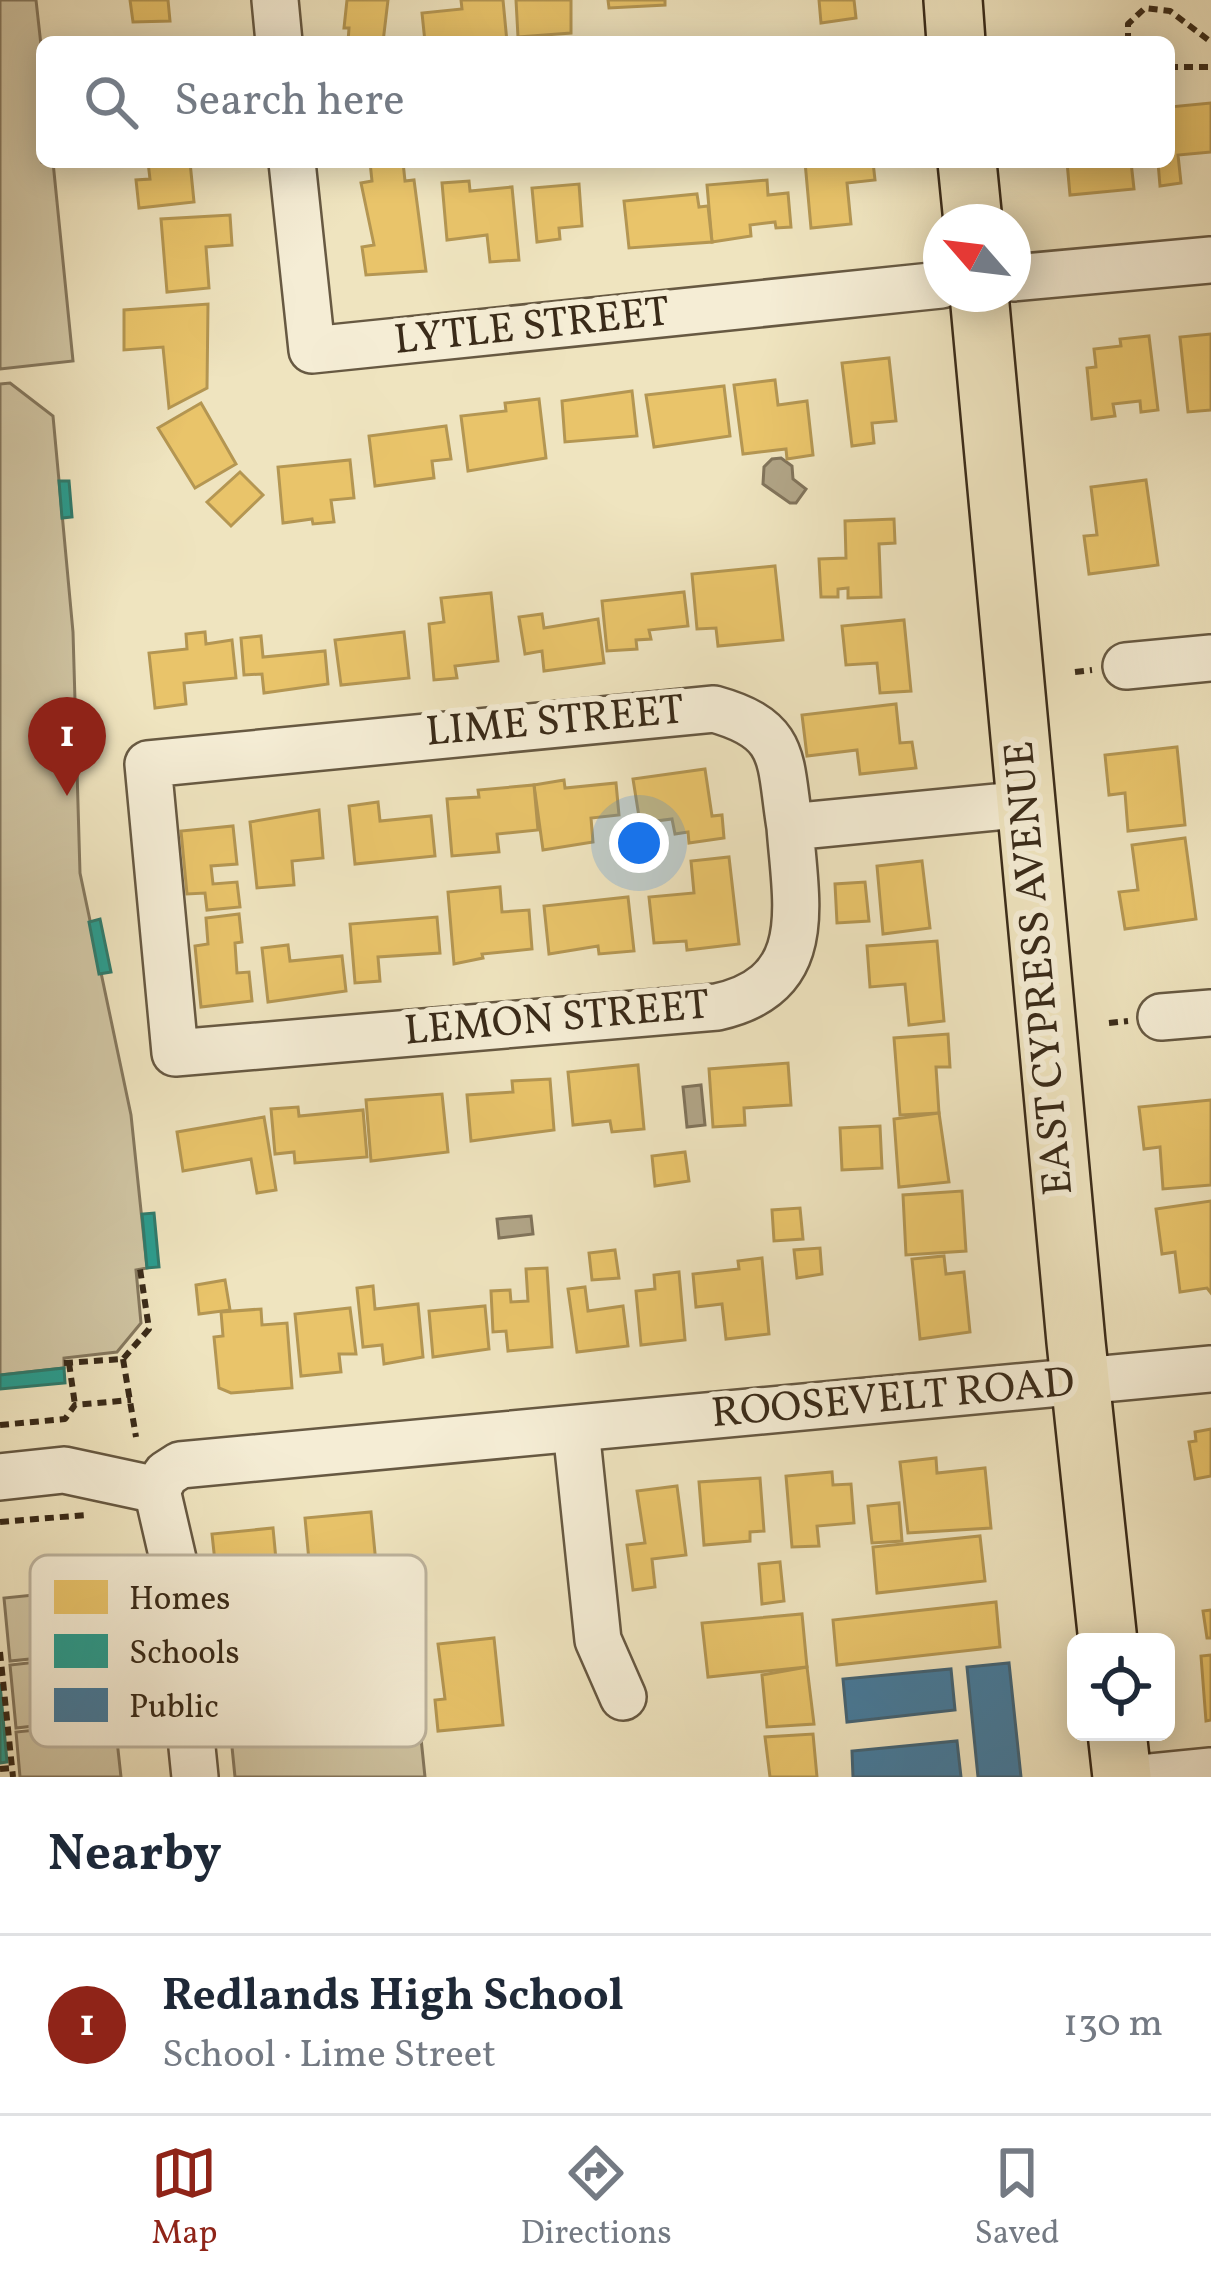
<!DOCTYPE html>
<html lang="en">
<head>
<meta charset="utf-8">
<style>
  body { margin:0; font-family:Vollkorn,serif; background:#f2f2f3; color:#1f2937 }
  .controls { position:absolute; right:36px; bottom:36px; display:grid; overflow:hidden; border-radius:18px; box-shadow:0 6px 30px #0003 }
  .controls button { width:108px; height:108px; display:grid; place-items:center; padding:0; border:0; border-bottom:3px solid #e0e1e3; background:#fff; color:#1f2937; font:60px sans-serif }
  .compass { position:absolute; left:923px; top:204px; width:108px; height:108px; border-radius:50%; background:#fff; box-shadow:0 6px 30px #0003; rotate:298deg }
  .you { position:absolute; left:639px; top:843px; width:42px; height:42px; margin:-30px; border:9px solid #fff; border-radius:50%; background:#1a73e8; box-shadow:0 0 0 18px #1a73e833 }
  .badge { display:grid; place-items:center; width:78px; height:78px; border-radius:50%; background:#8f2418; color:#fff; font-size:39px; font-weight:700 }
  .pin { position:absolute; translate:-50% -99px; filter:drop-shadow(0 3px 6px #0008) }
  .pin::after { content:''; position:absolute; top:63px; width:42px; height:36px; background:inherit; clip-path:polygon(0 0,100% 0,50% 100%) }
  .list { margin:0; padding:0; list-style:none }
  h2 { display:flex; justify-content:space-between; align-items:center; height:156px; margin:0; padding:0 48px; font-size:51px }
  h2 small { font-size:39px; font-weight:400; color:#747a83 }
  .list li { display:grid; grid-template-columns:78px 1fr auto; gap:36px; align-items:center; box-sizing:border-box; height:180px; padding:0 48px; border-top:3px solid #e0e1e3 }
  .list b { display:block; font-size:45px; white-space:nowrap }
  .list p { margin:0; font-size:39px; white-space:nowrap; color:#747a83 }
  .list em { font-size:39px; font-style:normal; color:#747a83 }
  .icon { flex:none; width:66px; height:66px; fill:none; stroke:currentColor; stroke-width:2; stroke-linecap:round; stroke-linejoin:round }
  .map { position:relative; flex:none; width:1211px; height:1777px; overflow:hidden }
  .search { position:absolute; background:#fff; box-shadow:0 6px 30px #0003; left:36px; right:36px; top:36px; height:132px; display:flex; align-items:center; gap:30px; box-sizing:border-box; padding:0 42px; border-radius:18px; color:#747a83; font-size:45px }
  .sheet { height:336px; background:#fff }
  nav { display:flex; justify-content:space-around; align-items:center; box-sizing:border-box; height:168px; border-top:3px solid #e0e1e3; background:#fff; font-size:33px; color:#747a83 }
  nav a { display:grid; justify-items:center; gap:6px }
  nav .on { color:#8f2418 }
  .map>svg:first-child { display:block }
</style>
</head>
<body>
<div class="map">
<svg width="1211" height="1777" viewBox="0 0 1211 1777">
  <rect width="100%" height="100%" fill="#efe4bf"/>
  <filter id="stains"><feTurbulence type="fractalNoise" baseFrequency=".00167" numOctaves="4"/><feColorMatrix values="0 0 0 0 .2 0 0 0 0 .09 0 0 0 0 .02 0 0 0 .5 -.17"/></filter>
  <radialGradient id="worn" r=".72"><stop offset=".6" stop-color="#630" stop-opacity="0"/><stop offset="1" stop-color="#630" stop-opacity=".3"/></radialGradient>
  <!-- green -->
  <g fill="#d0c5a3" stroke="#85785e" stroke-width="3">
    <path d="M 0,0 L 36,0 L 42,54 L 42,162 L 53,162 L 73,361 L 0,369 Z"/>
    <path d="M 10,383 L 53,416 L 73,632 L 80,873 L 131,1115 L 147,1268 L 136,1270 L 141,1323 L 117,1352 L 64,1358 L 64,1368 L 0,1375 L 0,384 Z"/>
    <path d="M 103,1588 L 109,1651 L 10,1661 L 4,1598 Z"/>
    <path d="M 109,1654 L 115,1717 L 16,1728 L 10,1665 Z"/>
    <path d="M 415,1680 L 425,1777 L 235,1777 L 227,1697 Z"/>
    <path d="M 115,1722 L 121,1777 L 20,1777 L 16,1732 Z"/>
  </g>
  <!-- water -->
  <g fill="#b1a587" stroke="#81745b" stroke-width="3">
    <path d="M 781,458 L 792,466 L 793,479 L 806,489 L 796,503 L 790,503 L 763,484 L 764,467 L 772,459 Z"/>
    <path d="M 701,1085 L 705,1125 L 687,1127 L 683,1087 Z"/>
    <path d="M 531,1216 L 533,1234 L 499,1238 L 497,1219 Z"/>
  </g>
  <!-- homes -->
  <g fill="#e9c46a" stroke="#b49652" stroke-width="3">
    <path d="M 130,0 L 168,0 L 170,21 L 133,22 Z"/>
    <path d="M 347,0 L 388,0 L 383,42 L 348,42 L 349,28 L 344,28 Z"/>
    <path d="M 461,0 L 503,0 L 507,42 L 425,42 L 422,13 L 462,9 Z"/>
    <path d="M 516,0 L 571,0 L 571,33 L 518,37 Z"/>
    <path d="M 608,0 L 665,0 L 665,5 L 609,8 Z"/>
    <path d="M 819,0 L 854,0 L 856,18 L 821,23 Z"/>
    <path d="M 1211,103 L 1211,152 L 1178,155 L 1181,183 L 1160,186 L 1158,162 L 1169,162 L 1169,107 Z"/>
    <path d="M 148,162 L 190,162 L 194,202 L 139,208 L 136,180 L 150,179 Z"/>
    <path d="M 370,162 L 403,162 L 405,181 L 414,180 L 426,271 L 366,275 L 362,247 L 374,245 L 361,183 L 372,181 Z"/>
    <path d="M 805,162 L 873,162 L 875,180 L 847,183 L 851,224 L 811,228 Z"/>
    <path d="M 1067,162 L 1131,162 L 1134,189 L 1070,195 Z"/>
    <path d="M 767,180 L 768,195 L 788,193 L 791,227 L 776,228 L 775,222 L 750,225 L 751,236 L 712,242 L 707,185 Z"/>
    <path d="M 469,181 L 470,191 L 512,187 L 519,260 L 490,262 L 487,235 L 447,240 L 442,183 Z"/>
    <path d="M 579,184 L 582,226 L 559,228 L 560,239 L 537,242 L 532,188 Z"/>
    <path d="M 697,194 L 699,207 L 708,206 L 712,242 L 629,248 L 624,201 Z"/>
    <path d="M 230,215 L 232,245 L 206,247 L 209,288 L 167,292 L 161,219 Z"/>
    <path d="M 208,304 L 207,388 L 169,408 L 163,347 L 124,350 L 124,310 Z"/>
    <path d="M 1211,334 L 1211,410 L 1188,412 L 1180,337 Z"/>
    <path d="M 1149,336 L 1158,410 L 1141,412 L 1140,401 L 1113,404 L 1115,416 L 1092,419 L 1087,368 L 1096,367 L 1094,349 L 1121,346 L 1120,339 Z"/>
    <path d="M 889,358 L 896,421 L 872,423 L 874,443 L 852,446 L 842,363 Z"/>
    <path d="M 775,380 L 778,405 L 807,401 L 813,455 L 787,459 L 786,449 L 743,454 L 734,385 Z"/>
    <path d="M 724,386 L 730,436 L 654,447 L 646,395 Z"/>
    <path d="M 632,391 L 637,436 L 565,442 L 562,401 Z"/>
    <path d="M 539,399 L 546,458 L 468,471 L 461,416 L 506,411 L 505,403 Z"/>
    <path d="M 201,403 L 236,464 L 195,488 L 158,428 Z"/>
    <path d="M 446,426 L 451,459 L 432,461 L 434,478 L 375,486 L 369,436 Z"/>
    <path d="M 350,460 L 354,498 L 331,500 L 334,522 L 313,524 L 312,519 L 283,523 L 278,467 Z"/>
    <path d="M 240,472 L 263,495 L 231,526 L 207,502 Z"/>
    <path d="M 1146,480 L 1158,565 L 1089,574 L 1084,536 L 1097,535 L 1091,487 Z"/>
    <path d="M 894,519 L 895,543 L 879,544 L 881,597 L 848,598 L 848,588 L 838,589 L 838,597 L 821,597 L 819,559 L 846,558 L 845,521 Z"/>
    <path d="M 775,566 L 783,640 L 718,646 L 716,628 L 697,629 L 692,574 Z"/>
    <path d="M 684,592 L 688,626 L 649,630 L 651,639 L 636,640 L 637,649 L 607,651 L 602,601 Z"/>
    <path d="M 491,593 L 498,661 L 455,666 L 457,678 L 434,680 L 429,624 L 444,622 L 441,598 Z"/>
    <path d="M 542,614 L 544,628 L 598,619 L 604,663 L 544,671 L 542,651 L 525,654 L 519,617 Z"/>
    <path d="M 904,620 L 911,691 L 880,693 L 877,663 L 846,665 L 842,626 Z"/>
    <path d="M 205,632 L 206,644 L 232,640 L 236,678 L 184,683 L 186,704 L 155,708 L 149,653 L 187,649 L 186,634 Z"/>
    <path d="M 404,632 L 409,678 L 341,685 L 335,640 Z"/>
    <path d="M 261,636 L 263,657 L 325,651 L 328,684 L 264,693 L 262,674 L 244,675 L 241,638 Z"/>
    <path d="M 896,704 L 900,743 L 912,742 L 916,768 L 860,774 L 857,750 L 807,756 L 802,715 Z"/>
    <path d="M 1177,747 L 1185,825 L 1128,831 L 1125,793 L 1109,795 L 1105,755 Z"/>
    <path d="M 705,769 L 712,816 L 722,815 L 724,838 L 689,843 L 688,832 L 675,834 L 672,819 L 640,823 L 633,779 Z"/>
    <path d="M 564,780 L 565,788 L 616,783 L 619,815 L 591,818 L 593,842 L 543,850 L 534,785 Z"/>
    <path d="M 534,785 L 538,830 L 497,834 L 499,852 L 452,856 L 447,799 L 479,797 L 478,790 Z"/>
    <path d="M 378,802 L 380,821 L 431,816 L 435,856 L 355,864 L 349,806 Z"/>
    <path d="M 319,810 L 323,858 L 292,861 L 294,885 L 257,888 L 250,822 Z"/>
    <path d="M 233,826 L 237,864 L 211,866 L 213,884 L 237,882 L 240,907 L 207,910 L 205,893 L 187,894 L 181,831 Z"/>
    <path d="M 1185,838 L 1196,919 L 1125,929 L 1119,892 L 1138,890 L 1132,845 Z"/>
    <path d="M 729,857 L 739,944 L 687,950 L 686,941 L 654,943 L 649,897 L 694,893 L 691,861 Z"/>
    <path d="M 922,861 L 930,928 L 883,934 L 877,866 Z"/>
    <path d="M 865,882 L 869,921 L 837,923 L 835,884 Z"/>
    <path d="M 500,887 L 502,912 L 529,910 L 532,949 L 482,954 L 483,958 L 454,964 L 448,892 Z"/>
    <path d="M 628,897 L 634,951 L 599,954 L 598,946 L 549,954 L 544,906 Z"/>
    <path d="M 239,914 L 242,942 L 235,943 L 237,973 L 249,972 L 252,1001 L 201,1007 L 195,946 L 208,944 L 206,918 Z"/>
    <path d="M 437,917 L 440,953 L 378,957 L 380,981 L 355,983 L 350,924 Z"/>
    <path d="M 937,941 L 944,1021 L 909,1025 L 905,984 L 870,987 L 867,946 Z"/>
    <path d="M 288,945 L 290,961 L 342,956 L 346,991 L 268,1002 L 262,948 Z"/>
    <path d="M 948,1034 L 950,1067 L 936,1067 L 939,1113 L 900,1115 L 894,1038 Z"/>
    <path d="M 788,1063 L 791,1105 L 744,1108 L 745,1125 L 713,1127 L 709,1069 Z"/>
    <path d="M 638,1065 L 644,1129 L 612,1132 L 610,1121 L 573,1125 L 568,1072 Z"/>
    <path d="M 550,1079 L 554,1130 L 471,1141 L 467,1095 L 513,1092 L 512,1081 Z"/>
    <path d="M 442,1094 L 448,1152 L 371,1161 L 366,1100 Z"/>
    <path d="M 1211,1100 L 1211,1185 L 1163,1189 L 1160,1147 L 1144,1149 L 1139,1107 Z"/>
    <path d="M 298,1107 L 299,1116 L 363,1110 L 367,1157 L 295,1163 L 294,1152 L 275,1154 L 271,1109 Z"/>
    <path d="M 939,1113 L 949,1182 L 899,1187 L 894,1119 Z"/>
    <path d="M 264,1117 L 276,1190 L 257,1193 L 251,1159 L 183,1171 L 177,1132 Z"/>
    <path d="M 880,1126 L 882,1168 L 842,1170 L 840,1128 Z"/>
    <path d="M 685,1152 L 689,1181 L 655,1186 L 652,1156 Z"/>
    <path d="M 962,1191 L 966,1251 L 906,1255 L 903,1195 Z"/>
    <path d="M 1211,1201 L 1211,1293 L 1207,1288 L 1180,1292 L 1175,1252 L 1162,1254 L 1156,1209 Z"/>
    <path d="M 800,1208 L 803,1239 L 774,1241 L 772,1210 Z"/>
    <path d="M 820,1248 L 822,1274 L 797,1278 L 794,1250 Z"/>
    <path d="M 615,1250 L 619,1278 L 592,1280 L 589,1253 Z"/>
    <path d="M 944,1256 L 946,1274 L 964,1272 L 970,1332 L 920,1339 L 912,1259 Z"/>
    <path d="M 762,1258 L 769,1334 L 726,1339 L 722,1304 L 696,1307 L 693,1274 L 739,1269 L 738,1261 Z"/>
    <path d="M 547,1268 L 552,1347 L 508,1351 L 506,1331 L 493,1332 L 491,1291 L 510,1290 L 511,1302 L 528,1301 L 526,1269 Z"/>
    <path d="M 679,1272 L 685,1340 L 641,1345 L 636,1291 L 655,1289 L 654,1275 Z"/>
    <path d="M 225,1280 L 230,1310 L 199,1314 L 196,1285 Z"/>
    <path d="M 373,1286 L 375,1309 L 418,1304 L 423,1357 L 384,1364 L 382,1345 L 363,1347 L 357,1288 Z"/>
    <path d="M 585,1287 L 588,1311 L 623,1306 L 628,1346 L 577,1352 L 568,1289 Z"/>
    <path d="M 485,1306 L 489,1349 L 433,1357 L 429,1311 Z"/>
    <path d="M 350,1308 L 356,1354 L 339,1354 L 341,1372 L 301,1376 L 295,1314 Z"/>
    <path d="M 261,1309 L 262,1325 L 287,1323 L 292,1388 L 231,1393 L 219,1388 L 214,1337 L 223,1336 L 221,1312 Z"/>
    <path d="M 1211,1429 L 1211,1476 L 1195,1479 L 1189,1442 L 1196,1441 L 1195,1432 Z"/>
    <path d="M 936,1458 L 937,1473 L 985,1468 L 991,1528 L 908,1533 L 900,1462 Z"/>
    <path d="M 832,1472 L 833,1485 L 851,1484 L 854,1523 L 817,1526 L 819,1546 L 792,1547 L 786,1476 Z"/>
    <path d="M 760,1478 L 764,1531 L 750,1532 L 750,1541 L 704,1545 L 699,1482 Z"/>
    <path d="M 677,1486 L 686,1555 L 652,1559 L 655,1587 L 633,1590 L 627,1545 L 645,1543 L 637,1491 Z"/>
    <path d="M 899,1503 L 902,1541 L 872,1543 L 868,1506 Z"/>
    <path d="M 371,1512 L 378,1584 L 312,1593 L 305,1518 Z"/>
    <path d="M 273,1528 L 278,1581 L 250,1584 L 256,1633 L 223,1636 L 212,1534 Z"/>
    <path d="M 980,1536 L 985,1581 L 877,1593 L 873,1547 Z"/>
    <path d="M 780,1562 L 784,1601 L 762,1604 L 759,1564 Z"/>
    <path d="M 996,1602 L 1000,1647 L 837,1665 L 833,1620 Z"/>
    <path d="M 1211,1610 L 1211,1638 L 1207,1638 L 1203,1611 Z"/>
    <path d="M 802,1614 L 807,1667 L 708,1677 L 702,1623 Z"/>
    <path d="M 494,1638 L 503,1725 L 438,1731 L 435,1700 L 445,1699 L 438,1644 Z"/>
    <path d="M 1211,1655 L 1211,1720 L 1206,1721 L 1201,1656 Z"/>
    <path d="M 807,1667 L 814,1724 L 767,1727 L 762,1675 Z"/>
    <path d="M 813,1734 L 817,1777 L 770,1777 L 765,1737 Z"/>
  </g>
  <!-- schools -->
  <g fill="#2a9d8f" stroke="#2f7b6c" stroke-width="3">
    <path d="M 59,481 L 69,481 L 72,517 L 62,518 Z"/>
    <path d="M 100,919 L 111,972 L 99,974 L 89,922 Z"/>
    <path d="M 154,1213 L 159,1267 L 147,1268 L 142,1214 Z"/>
    <path d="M 64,1368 L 65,1383 L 0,1389 L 0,1375 Z"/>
    <path d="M 0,1684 L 7,1762 L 0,1763 Z"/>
  </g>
  <!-- public -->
  <g fill="#457b9d" stroke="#426375" stroke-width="3">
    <path d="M 1009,1663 L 1021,1777 L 978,1777 L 967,1667 Z"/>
    <path d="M 951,1669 L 955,1710 L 847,1722 L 843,1679 Z"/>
    <path d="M 957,1741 L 961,1777 L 853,1777 L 852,1751 Z"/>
  </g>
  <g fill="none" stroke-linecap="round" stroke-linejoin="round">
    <defs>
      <g id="minor">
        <path d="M 275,0 L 279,42"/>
        <path d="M 292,162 L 312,350 L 941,285"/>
        <path d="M 1013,278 L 1211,260"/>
        <path d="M 1126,666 L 1211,658"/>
        <path d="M 790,827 C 796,906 816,985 717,1007 L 175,1053 L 148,764 L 714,709 C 789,730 779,760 790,827 L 1026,804"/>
        <path d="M 1161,1017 L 1211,1013"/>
        <path d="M 576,1429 L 598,1640 L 623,1697"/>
        <path d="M 0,1477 L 64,1470 L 157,1490"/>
        <path d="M 157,1490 L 166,1474 L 180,1465 L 1211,1369"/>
        <path d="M 157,1490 L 173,1559 L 195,1777"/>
        <path d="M 1151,1777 L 1211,1771"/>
      </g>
      <g id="major">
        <path d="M 953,0 L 956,42"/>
        <path d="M 967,162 L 973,222"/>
        <path d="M 979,294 L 1076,1342 L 1108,1642"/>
        <path d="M 1117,1732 L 1122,1777"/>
      </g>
    </defs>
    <!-- minor casing -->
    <use href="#minor" stroke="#675942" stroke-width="50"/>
    <!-- major casing -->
    <use href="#major" stroke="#3a2b19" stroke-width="62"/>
    <!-- path -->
    <g stroke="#3a2b19" stroke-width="6" stroke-dasharray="9 6" stroke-linecap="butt">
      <path d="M 1128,42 L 1128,24 L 1145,8 L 1170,11 L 1211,42"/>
      <path d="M 1169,67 L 1211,67"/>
      <path d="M 1075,672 L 1092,670"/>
      <path d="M 1109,1023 L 1128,1021"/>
      <path d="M 123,1359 L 136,1437"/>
      <path d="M 64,1363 L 123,1359 L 149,1329 L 140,1269"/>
      <path d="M 69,1363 L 75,1405"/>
      <path d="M 0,1425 L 65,1419 L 75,1405 L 131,1400"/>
      <path d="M 0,1522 L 86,1515"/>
      <path d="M 0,1652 L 13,1777"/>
      <path d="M 0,1769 L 13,1768"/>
    </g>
    <!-- minor -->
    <use href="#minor" stroke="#f5edd5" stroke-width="45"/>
    <!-- major -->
    <use href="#major" stroke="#efe4bf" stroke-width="57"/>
  </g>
  <g text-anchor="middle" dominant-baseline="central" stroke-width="12" stroke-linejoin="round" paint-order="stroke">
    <!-- street labels -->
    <g font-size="42" fill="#3a2b19" stroke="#f5edd5">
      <text transform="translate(532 328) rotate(-6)">LYTLE STREET</text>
      <text transform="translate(555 723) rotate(-5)">LIME STREET</text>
      <text transform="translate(1041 968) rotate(-95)">EAST CYPRESS AVENUE</text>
      <text transform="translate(557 1020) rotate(-5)">LEMON STREET</text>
      <text transform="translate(893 1400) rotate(-5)">ROOSEVELT ROAD</text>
    </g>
  </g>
  <!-- legend -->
  <rect x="30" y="1555" width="396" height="192" rx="18" fill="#f5edd5" stroke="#bdb39d" stroke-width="3"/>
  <rect x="54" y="1580" width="54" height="34" fill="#e9c46a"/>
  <rect x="54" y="1634" width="54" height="34" fill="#2a9d8f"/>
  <rect x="54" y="1688" width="54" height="34" fill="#457b9d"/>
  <g font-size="33" fill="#3a2b19">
    <text x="129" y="1609">Homes</text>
    <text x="129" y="1663">Schools</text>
    <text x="129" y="1717">Public</text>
  </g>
  <rect width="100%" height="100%" filter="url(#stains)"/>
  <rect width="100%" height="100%" fill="url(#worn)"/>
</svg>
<div class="controls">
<button><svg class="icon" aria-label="locate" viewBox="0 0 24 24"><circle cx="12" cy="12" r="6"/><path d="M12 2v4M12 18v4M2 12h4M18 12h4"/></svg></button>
</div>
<svg class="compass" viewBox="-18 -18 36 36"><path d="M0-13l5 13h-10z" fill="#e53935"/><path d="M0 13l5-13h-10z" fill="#747a83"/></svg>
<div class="you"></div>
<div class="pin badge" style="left:67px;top:796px">1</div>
<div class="search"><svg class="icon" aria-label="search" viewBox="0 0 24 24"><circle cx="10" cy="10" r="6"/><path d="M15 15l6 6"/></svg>Search here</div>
</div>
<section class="sheet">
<h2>Nearby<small></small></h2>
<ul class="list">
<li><span class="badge">1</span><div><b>Redlands High School</b><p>School · Lime Street</p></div><em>130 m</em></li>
</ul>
</section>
<nav>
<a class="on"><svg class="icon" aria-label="map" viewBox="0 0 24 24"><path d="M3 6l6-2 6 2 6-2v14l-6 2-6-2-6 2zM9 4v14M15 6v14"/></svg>Map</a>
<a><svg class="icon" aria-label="directions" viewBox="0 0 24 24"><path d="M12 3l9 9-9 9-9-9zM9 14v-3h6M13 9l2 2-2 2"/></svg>Directions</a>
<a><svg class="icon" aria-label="saved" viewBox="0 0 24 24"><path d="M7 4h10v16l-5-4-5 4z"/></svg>Saved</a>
</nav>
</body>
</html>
